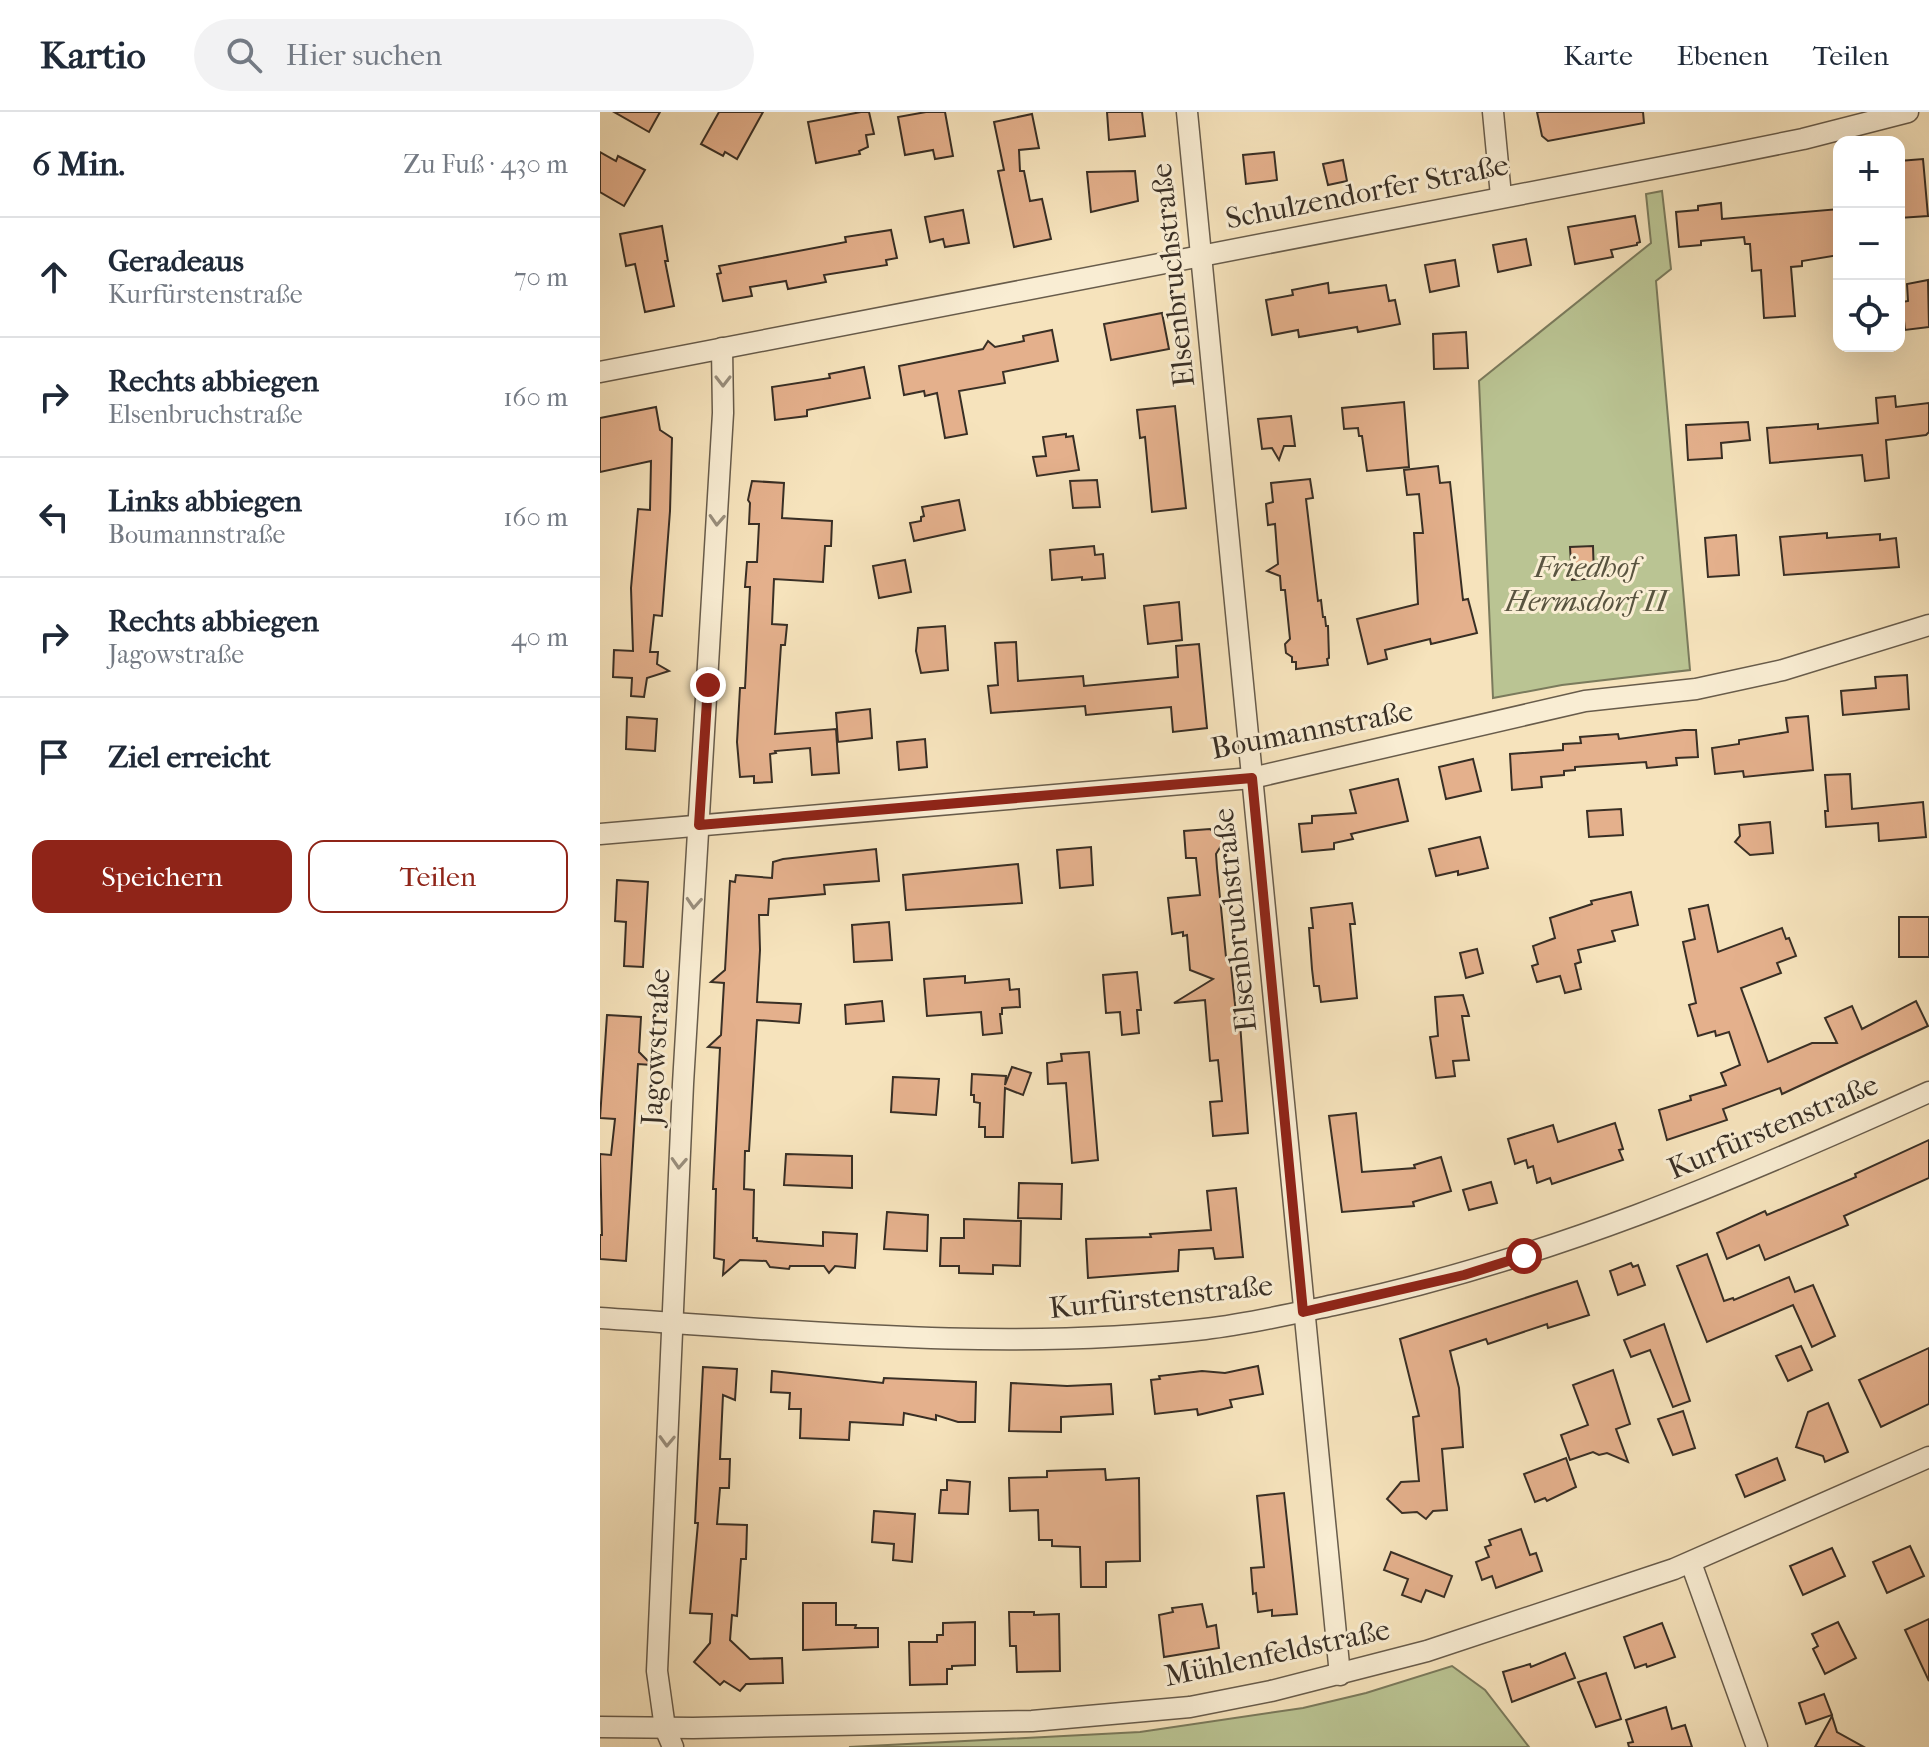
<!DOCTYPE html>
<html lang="de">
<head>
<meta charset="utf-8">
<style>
  body { margin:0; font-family:"IM FELL French Canon",serif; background:#f2f2f3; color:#1f2937 }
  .controls { position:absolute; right:24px; top:24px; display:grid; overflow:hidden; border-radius:16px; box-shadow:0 8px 32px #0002 }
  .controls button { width:72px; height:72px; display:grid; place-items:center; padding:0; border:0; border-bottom:2px solid #e0e1e3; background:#fff; color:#1f2937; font:40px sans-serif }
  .stop { position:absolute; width:24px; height:24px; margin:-18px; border:6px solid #8f2418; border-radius:50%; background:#fff }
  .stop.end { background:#8f2418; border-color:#fff; box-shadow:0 2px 8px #0008 }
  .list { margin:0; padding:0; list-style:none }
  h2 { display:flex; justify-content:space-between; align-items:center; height:104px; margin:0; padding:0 32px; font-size:34px }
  h2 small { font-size:26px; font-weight:400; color:#747a83 }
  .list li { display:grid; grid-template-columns:52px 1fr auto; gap:24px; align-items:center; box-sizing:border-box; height:120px; padding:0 32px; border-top:2px solid #e0e1e3 }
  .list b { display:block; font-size:30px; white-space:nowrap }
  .list p { margin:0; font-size:26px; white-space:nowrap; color:#747a83 }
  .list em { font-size:26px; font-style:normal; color:#747a83 }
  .actions { display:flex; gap:16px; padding:24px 32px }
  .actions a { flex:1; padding:18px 0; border:2px solid #8f2418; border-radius:16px; text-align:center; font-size:28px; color:#8f2418 }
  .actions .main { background:#8f2418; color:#fff }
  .icon { flex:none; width:44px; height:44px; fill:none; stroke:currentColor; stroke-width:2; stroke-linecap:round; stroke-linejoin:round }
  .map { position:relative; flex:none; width:1329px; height:1635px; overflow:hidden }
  header { display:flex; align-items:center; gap:48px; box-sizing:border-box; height:112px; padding:0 40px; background:#fff; border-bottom:2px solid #e0e1e3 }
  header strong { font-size:38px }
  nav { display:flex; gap:44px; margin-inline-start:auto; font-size:28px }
  .search { width:560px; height:72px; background:#f2f2f3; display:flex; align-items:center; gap:20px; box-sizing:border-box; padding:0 28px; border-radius:44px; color:#747a83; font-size:30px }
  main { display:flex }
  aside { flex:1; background:#fff }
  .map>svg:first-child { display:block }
</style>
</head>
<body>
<header>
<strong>Kartio</strong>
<div class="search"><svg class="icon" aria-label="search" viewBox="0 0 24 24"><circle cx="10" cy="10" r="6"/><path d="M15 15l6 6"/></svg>Hier suchen</div>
<nav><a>Karte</a><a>Ebenen</a><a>Teilen</a></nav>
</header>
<main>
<aside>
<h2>6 Min.<small>Zu Fuß · 430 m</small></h2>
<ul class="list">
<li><svg class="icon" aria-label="ahead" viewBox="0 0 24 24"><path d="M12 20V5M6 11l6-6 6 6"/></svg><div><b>Geradeaus</b><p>Kurfürstenstraße</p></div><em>70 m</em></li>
<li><svg class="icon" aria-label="right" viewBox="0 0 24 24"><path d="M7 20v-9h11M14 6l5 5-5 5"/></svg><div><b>Rechts abbiegen</b><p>Elsenbruchstraße</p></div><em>160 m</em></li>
<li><svg class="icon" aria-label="left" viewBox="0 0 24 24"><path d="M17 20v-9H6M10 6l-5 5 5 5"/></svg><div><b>Links abbiegen</b><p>Boumannstraße</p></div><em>160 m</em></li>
<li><svg class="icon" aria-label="right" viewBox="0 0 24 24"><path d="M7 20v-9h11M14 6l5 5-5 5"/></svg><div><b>Rechts abbiegen</b><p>Jagowstraße</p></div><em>40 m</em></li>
<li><svg class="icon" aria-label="arrive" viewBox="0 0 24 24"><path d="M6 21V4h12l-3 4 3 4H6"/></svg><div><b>Ziel erreicht</b></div></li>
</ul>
<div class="actions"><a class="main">Speichern</a><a>Teilen</a></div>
</aside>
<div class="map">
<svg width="1329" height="1635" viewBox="0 0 1329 1635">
  <rect width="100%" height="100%" fill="#f6e3bc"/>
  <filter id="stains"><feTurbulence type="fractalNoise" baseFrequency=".0025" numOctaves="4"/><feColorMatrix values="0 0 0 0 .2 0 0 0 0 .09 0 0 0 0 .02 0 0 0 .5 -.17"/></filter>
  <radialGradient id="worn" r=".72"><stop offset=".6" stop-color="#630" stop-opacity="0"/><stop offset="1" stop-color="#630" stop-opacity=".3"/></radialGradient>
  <!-- green -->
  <g fill="#bac493" stroke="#7a7a5c" stroke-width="2">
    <path d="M 1062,79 L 1071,157 L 1056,169 L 1090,558 L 962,573 L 893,586 L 879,269 L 1051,131 L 1046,82 Z"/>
    <path d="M 852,1554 L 885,1578 L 929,1635 L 249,1635 L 540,1620 L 703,1596 L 766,1581 Z"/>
  </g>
  <!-- building -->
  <g fill="#e4b08c" stroke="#392f25" stroke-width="2">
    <path d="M 14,0 L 60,0 L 49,20 Z"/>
    <path d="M 119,0 L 163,0 L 137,47 L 125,40 L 123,44 L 101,32 Z"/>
    <path d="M 261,0 L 269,0 L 274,22 L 266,23 L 268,35 L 259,39 L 260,42 L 216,51 L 208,10 Z"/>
    <path d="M 326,0 L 345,0 L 353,44 L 335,47 L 333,38 L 305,43 L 298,5 Z"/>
    <path d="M 507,0 L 542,0 L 545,24 L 509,28 Z"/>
    <path d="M 937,0 L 1043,0 L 1044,11 L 948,29 L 942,24 Z"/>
    <path d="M 432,2 L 439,36 L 419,38 L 420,59 L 424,59 L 430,89 L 442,87 L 451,127 L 414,135 L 398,59 L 404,58 L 394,10 Z"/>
    <path d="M 0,40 L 16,49 L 18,44 L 45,58 L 24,94 L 0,80 Z"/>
    <path d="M 674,40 L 677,68 L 646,72 L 643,43 Z"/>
    <path d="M 1323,47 L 1328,104 L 1299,106 L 1299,49 Z"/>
    <path d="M 743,48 L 747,69 L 728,73 L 723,52 Z"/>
    <path d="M 535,59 L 538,89 L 491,100 L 487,60 Z"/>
    <path d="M 1121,91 L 1122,107 L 1239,97 L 1239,143 L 1202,149 L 1202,154 L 1191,155 L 1195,204 L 1164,206 L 1161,158 L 1152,159 L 1150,132 L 1145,132 L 1144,125 L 1101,129 L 1101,133 L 1079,135 L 1076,100 L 1098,98 L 1098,94 Z"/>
    <path d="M 363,98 L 369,131 L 345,135 L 343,127 L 330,130 L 325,105 Z"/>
    <path d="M 1035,104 L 1040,130 L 1037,131 L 1037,133 L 1011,138 L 1013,145 L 975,152 L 968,115 Z"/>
    <path d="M 62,114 L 68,149 L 65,149 L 74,194 L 45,200 L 35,152 L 26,154 L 20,122 Z"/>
    <path d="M 291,118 L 297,146 L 286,148 L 287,153 L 224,163 L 226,170 L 188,177 L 186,169 L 150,175 L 152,184 L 123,189 L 117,162 L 121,161 L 119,154 L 246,130 L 245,125 Z"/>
    <path d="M 926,127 L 931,153 L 898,160 L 893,133 Z"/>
    <path d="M 855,148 L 859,174 L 830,180 L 825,153 Z"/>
    <path d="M 1328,168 L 1329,215 L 1305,218 L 1302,190 L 1308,189 L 1307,172 Z"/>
    <path d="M 728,171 L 729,181 L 786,173 L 789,189 L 795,188 L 800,212 L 758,220 L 757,215 L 699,225 L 698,218 L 672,223 L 666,188 L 693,183 L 692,178 Z"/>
    <path d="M 562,201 L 569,237 L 511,248 L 504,212 Z"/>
    <path d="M 452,218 L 458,249 L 403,260 L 405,271 L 359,279 L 367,322 L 345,326 L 337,281 L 325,284 L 324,279 L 304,283 L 299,254 L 383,237 L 388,229 L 395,235 L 424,229 L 423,224 Z"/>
    <path d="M 866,220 L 868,256 L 834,257 L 833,222 Z"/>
    <path d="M 264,255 L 270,286 L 207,298 L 207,304 L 175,308 L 172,275 L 230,266 L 229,262 Z"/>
    <path d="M 1295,284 L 1296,295 L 1329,291 L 1329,320 L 1326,323 L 1286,328 L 1289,366 L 1265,369 L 1262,343 L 1170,351 L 1167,316 L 1218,312 L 1218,317 L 1278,311 L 1276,286 Z"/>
    <path d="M 804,290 L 809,355 L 767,359 L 762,324 L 759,324 L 758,316 L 744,317 L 742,296 Z"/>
    <path d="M 575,294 L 586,396 L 552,400 L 545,325 L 540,326 L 537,298 Z"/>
    <path d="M 56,295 L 60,318 L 72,326 L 70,399 L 62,504 L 54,503 L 50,540 L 58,540 L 57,552 L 69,559 L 47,566 L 44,585 L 31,584 L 32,566 L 13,565 L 14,538 L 33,539 L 31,476 L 38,397 L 50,398 L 51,349 L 0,360 L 0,306 Z"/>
    <path d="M 691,304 L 695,334 L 684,334 L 679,348 L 672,336 L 662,337 L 658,307 Z"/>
    <path d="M 1148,310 L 1150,328 L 1121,331 L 1122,346 L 1088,348 L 1086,313 Z"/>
    <path d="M 466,322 L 466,325 L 473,324 L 479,358 L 437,364 L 433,345 L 446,344 L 443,325 Z"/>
    <path d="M 838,354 L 840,371 L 850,370 L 863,488 L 868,487 L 877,521 L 831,532 L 830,527 L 785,538 L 787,547 L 768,552 L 757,507 L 818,492 L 814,421 L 823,421 L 819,382 L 807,383 L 804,358 Z"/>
    <path d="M 710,367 L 713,386 L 706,387 L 718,489 L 721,488 L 723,505 L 725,505 L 726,514 L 728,514 L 729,546 L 727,547 L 728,553 L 696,557 L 696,550 L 692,550 L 692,545 L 686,541 L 685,532 L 690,527 L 685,478 L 681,478 L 680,464 L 667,459 L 678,452 L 675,412 L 668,413 L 666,392 L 673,390 L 671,371 Z"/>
    <path d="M 497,368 L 500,395 L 473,396 L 470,369 Z"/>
    <path d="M 152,369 L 184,371 L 182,406 L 232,409 L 231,434 L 225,434 L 223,470 L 174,467 L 172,512 L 187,513 L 185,533 L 181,533 L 175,622 L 236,617 L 239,661 L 212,663 L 210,636 L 175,639 L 176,641 L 170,642 L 172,670 L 154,671 L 154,664 L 140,665 L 137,630 L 140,576 L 145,576 L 150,475 L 145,475 L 147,450 L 157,450 L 159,412 L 149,412 L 150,391 L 148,388 Z"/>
    <path d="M 359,388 L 365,418 L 314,429 L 310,411 L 321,409 L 321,405 L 324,404 L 322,395 Z"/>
    <path d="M 1227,421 L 1227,426 L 1280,422 L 1280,428 L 1296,426 L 1299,455 L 1184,463 L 1180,425 Z"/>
    <path d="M 1136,423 L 1139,463 L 1108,465 L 1105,426 Z"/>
    <path d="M 494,434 L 495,443 L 503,442 L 505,466 L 482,468 L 482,465 L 452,468 L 450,438 Z"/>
    <path d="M 993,434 L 994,466 L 972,468 L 970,435 Z"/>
    <path d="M 305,448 L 311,480 L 279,486 L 273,454 Z"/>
    <path d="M 579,490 L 582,528 L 548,532 L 544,494 Z"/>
    <path d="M 345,514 L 348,558 L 321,561 L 316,539 L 318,516 Z"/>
    <path d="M 416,530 L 418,569 L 483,564 L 484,574 L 578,565 L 576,534 L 599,532 L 607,616 L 573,620 L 571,595 L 486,603 L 485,594 L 391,601 L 388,574 L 398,573 L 395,531 Z"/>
    <path d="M 1307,563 L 1309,597 L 1243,603 L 1241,579 L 1276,576 L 1275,565 Z"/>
    <path d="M 270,597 L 272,626 L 238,630 L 236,601 Z"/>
    <path d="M 1208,604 L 1213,658 L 1144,665 L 1143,659 L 1115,662 L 1112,636 L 1139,632 L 1139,628 L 1188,620 L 1186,606 Z"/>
    <path d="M 27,605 L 57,607 L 55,639 L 26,637 Z"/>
    <path d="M 1084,618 L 1096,618 L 1098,645 L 1076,646 L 1077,653 L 1047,656 L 1046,650 L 975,655 L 975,658 L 964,659 L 964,663 L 941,665 L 942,675 L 912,678 L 910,642 L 963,638 L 963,632 L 981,631 L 980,625 L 1018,622 L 1019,627 Z"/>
    <path d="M 325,627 L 327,655 L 299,658 L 297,630 Z"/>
    <path d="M 873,647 L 881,679 L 846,687 L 839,655 Z"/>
    <path d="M 1250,662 L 1252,697 L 1323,690 L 1326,725 L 1279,729 L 1278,711 L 1226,715 L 1225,699 L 1228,699 L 1225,663 Z"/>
    <path d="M 798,667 L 808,709 L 751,722 L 753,727 L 734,731 L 734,737 L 702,740 L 699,712 L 712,711 L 712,704 L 756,701 L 750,678 Z"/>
    <path d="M 1021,697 L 1023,723 L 989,725 L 987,699 Z"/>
    <path d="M 1170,710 L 1173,741 L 1150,743 L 1135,730 L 1140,724 L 1139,713 Z"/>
    <path d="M 610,717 L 624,729 L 616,742 L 617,756 L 626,845 L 630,845 L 637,911 L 640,911 L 648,1021 L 613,1024 L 610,990 L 622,989 L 618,948 L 610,949 L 605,888 L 574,891 L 613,867 L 590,858 L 587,823 L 583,824 L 583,820 L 572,822 L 568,786 L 600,783 L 596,746 L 586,746 L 584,719 Z"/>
    <path d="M 880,725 L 888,756 L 858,763 L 858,759 L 836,764 L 829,737 Z"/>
    <path d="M 491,735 L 493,773 L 460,776 L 457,738 Z"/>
    <path d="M 276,737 L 279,769 L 224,773 L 225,782 L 169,787 L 168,803 L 159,803 L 160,838 L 157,890 L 201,892 L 199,911 L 157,908 L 149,1039 L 145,1039 L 144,1077 L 154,1078 L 153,1126 L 157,1126 L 157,1129 L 223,1134 L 223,1120 L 257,1122 L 255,1156 L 235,1154 L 229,1161 L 224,1154 L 190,1154 L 189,1157 L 170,1155 L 166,1149 L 140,1148 L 123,1163 L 124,1148 L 114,1146 L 116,1077 L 113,1077 L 120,936 L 108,935 L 121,923 L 124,871 L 111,870 L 125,858 L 130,769 L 135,770 L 136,763 L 172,766 L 173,750 L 183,747 Z"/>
    <path d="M 418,752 L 422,791 L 306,798 L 303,763 Z"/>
    <path d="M 17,768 L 48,770 L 43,855 L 24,854 L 26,810 L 15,809 Z"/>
    <path d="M 1031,780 L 1038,813 L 1012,819 L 1015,829 L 978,838 L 981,850 L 975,852 L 981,877 L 965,881 L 960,864 L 937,870 L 932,854 L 938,852 L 933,834 L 955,826 L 950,806 L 992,792 L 991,789 Z"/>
    <path d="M 752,791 L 755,812 L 750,812 L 757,886 L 721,890 L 719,874 L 714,874 L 712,857 L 709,816 L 713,816 L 711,796 Z"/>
    <path d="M 1108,793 L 1118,840 L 1182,816 L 1186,827 L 1189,826 L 1196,844 L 1177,851 L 1181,861 L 1141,876 L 1168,950 L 1212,931 L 1237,931 L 1225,906 L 1252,894 L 1262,917 L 1316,889 L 1328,914 L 1182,982 L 1180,976 L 1123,997 L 1127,1008 L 1067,1028 L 1059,998 L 1091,988 L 1090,984 L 1126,973 L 1121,961 L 1140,953 L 1129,920 L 1116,924 L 1115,919 L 1098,924 L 1089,893 L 1096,891 L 1083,830 L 1095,827 L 1089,797 Z"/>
    <rect x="1299" y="805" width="30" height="40"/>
    <path d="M 289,810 L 292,848 L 254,850 L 252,813 Z"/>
    <path d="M 877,837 L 883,861 L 866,866 L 860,841 Z"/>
    <path d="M 537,860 L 541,898 L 537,898 L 539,921 L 522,923 L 520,900 L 506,901 L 503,863 Z"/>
    <path d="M 365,864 L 365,871 L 409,867 L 410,878 L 419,877 L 420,895 L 402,896 L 402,902 L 400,902 L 402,921 L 383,923 L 381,900 L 327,904 L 324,867 Z"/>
    <path d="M 863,883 L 869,904 L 862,904 L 869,948 L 853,949 L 855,964 L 836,966 L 830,925 L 838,924 L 835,885 Z"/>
    <path d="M 282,889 L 284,909 L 246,912 L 245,893 Z"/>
    <path d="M 7,903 L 41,905 L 39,940 L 52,953 L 38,952 L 26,1149 L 0,1147 L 0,1123 L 2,1123 L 0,1042 L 11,1043 L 15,1007 L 0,1006 Z"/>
    <path d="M 489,940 L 498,1048 L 472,1051 L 466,971 L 448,972 L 447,951 L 462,949 L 461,942 Z"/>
    <path d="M 412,955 L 431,961 L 423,983 L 405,976 L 403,1025 L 385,1025 L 385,1015 L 379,1015 L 380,991 L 374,990 L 374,983 L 371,983 L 372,962 L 406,964 L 405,973 Z"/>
    <path d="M 293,965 L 339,967 L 336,1003 L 291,1000 Z"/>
    <path d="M 756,1001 L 762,1060 L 815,1056 L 814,1053 L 841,1045 L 851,1079 L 813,1090 L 814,1094 L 742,1100 L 729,1004 Z"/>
    <path d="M 1015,1011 L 1023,1037 L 1019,1038 L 1023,1048 L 952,1072 L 950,1066 L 937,1071 L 933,1054 L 928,1056 L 926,1048 L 915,1052 L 908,1027 L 953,1013 L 958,1030 Z"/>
    <path d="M 1329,1028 L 1329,1066 L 1244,1104 L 1248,1113 L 1165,1148 L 1159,1133 L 1127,1147 L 1117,1121 L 1165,1099 L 1167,1103 L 1256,1065 L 1255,1062 Z"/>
    <path d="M 186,1042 L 252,1044 L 252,1076 L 184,1073 Z"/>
    <path d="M 891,1070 L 897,1091 L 869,1098 L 863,1078 Z"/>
    <path d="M 419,1071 L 462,1072 L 461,1107 L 418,1106 Z"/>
    <path d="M 636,1076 L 643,1145 L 615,1147 L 613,1136 L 579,1138 L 578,1159 L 488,1166 L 486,1127 L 551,1125 L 550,1122 L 611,1118 L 607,1079 Z"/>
    <path d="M 287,1100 L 328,1103 L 327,1139 L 284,1137 Z"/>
    <path d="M 364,1107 L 421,1109 L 420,1154 L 393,1153 L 393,1162 L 359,1161 L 359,1154 L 340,1154 L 341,1126 L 364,1126 Z"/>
    <path d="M 1107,1142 L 1124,1189 L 1133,1186 L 1134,1188 L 1189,1165 L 1195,1180 L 1213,1173 L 1235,1224 L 1212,1235 L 1193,1193 L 1107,1230 L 1077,1154 Z"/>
    <path d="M 1031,1151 L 1033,1155 L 1038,1153 L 1045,1173 L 1018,1183 L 1010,1159 Z"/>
    <path d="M 977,1169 L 989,1203 L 948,1216 L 947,1212 L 888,1232 L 886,1227 L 850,1239 L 859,1276 L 863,1335 L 842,1337 L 847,1398 L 833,1399 L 826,1407 L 817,1400 L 802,1401 L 787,1387 L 801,1370 L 819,1369 L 813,1305 L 819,1304 L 800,1227 Z"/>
    <path d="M 1064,1212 L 1090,1289 L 1073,1295 L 1050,1238 L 1031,1245 L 1024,1228 Z"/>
    <path d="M 1201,1234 L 1212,1258 L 1188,1269 L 1176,1244 Z"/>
    <path d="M 1329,1236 L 1329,1292 L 1281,1315 L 1259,1268 Z"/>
    <path d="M 658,1254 L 663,1282 L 630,1288 L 632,1295 L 598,1303 L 597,1297 L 555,1302 L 551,1268 L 560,1267 L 559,1264 L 602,1259 L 625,1261 Z"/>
    <path d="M 103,1255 L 137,1257 L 135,1288 L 123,1283 L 120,1347 L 130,1347 L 129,1376 L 120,1376 L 117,1412 L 147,1413 L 146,1447 L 141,1447 L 137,1504 L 132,1503 L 130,1528 L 150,1547 L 182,1546 L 183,1571 L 146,1572 L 140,1579 L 124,1569 L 120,1573 L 94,1550 L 110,1531 L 112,1502 L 90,1501 L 98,1411 L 95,1411 Z"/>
    <path d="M 1013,1258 L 1030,1312 L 1016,1317 L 1028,1350 L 1007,1341 L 999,1343 L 993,1340 L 970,1348 L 961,1323 L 988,1313 L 973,1273 Z"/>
    <path d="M 172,1259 L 283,1271 L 284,1266 L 376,1270 L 375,1310 L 358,1310 L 336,1303 L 336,1308 L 304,1301 L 303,1313 L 250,1310 L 249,1328 L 200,1326 L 201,1297 L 189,1297 L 190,1281 L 171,1280 Z"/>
    <path d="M 411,1271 L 467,1274 L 511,1272 L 513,1302 L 461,1305 L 461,1320 L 409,1319 Z"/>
    <path d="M 1228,1291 L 1248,1340 L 1225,1350 L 1223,1344 L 1196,1335 L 1208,1300 Z"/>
    <path d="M 1083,1299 L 1095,1336 L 1073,1343 L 1058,1307 Z"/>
    <path d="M 966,1346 L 976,1375 L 947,1389 L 945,1386 L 935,1390 L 924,1362 Z"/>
    <path d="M 1177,1346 L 1185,1368 L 1145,1385 L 1136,1363 Z"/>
    <path d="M 505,1357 L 506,1368 L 539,1366 L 540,1449 L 506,1450 L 506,1475 L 481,1475 L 480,1435 L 452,1434 L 452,1428 L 439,1428 L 438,1398 L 410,1399 L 409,1366 L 447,1365 L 447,1359 Z"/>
    <path d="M 347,1368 L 370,1370 L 368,1402 L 339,1401 L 341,1378 L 347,1378 Z"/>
    <path d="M 684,1381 L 697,1502 L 672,1504 L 672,1498 L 658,1500 L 656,1481 L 653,1482 L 651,1456 L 664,1455 L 657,1384 Z"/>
    <path d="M 274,1399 L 315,1402 L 312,1450 L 293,1448 L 294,1432 L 272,1430 Z"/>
    <path d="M 921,1417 L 930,1443 L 936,1441 L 942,1459 L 896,1476 L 892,1464 L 882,1468 L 876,1450 L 889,1445 L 885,1435 L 891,1433 L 889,1428 Z"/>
    <path d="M 1310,1434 L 1324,1464 L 1287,1481 L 1273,1450 Z"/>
    <path d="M 1232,1436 L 1245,1464 L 1203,1483 L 1190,1454 Z"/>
    <path d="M 791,1440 L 852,1464 L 844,1485 L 826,1478 L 821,1490 L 802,1483 L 808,1467 L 784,1458 Z"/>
    <path d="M 203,1491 L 236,1491 L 236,1513 L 256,1513 L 255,1516 L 278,1516 L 278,1535 L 203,1538 Z"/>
    <path d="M 602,1492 L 607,1515 L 616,1513 L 619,1536 L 564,1545 L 559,1503 L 573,1500 L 572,1496 Z"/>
    <path d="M 409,1500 L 434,1500 L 434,1503 L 459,1502 L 460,1559 L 417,1560 L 416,1534 L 410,1534 Z"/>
    <path d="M 1329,1507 L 1329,1569 L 1305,1518 Z"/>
    <path d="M 375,1510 L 375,1553 L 352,1554 L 352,1557 L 347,1557 L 347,1572 L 310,1573 L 309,1530 L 337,1530 L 337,1523 L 343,1523 L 343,1511 Z"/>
    <path d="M 1238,1510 L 1256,1546 L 1225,1562 L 1213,1537 L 1218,1534 L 1212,1522 Z"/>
    <path d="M 1062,1511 L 1075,1545 L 1047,1555 L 1046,1552 L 1035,1556 L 1024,1525 Z"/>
    <path d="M 965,1541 L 975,1566 L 912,1590 L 903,1560 L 930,1552 L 931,1555 Z"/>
    <path d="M 1006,1561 L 1021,1607 L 996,1615 L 978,1570 Z"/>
    <path d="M 1224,1582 L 1232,1603 L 1206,1612 L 1199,1591 Z"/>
    <path d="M 1066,1595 L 1072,1617 L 1085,1613 L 1092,1635 L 1029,1635 L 1028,1631 L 1033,1630 L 1026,1608 Z"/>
    <path d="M 1232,1604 L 1237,1620 L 1264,1635 L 1215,1635 Z"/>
  </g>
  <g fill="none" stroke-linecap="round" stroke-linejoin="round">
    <defs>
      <g id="street">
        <path d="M 587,0 L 740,1563"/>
        <path d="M 893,0 L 901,84"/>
        <path d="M 0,260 L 1119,44 L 1203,27 L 1308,0"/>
        <path d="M 0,722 L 652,666 L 985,589 L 1096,577 L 1183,558 L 1329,513"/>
        <path d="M 0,1206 C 201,1219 405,1240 605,1217 C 648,1212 691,1202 734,1193 C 946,1148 1132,1069 1329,980"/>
        <path d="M 1091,1451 L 1157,1635"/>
        <path d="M 0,1615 L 93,1616 L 432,1609 L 590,1595 L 671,1579 L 827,1539 L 1074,1457 L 1329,1345"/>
        <path d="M 73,1635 L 65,1616 L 57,1559 L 83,972 L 123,301 L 122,236"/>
      </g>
    </defs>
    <!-- street casing -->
    <use href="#street" stroke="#685c4b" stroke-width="23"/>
    <!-- street -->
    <use href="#street" stroke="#f9edd3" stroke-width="20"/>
  </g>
  <!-- one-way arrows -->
  <defs><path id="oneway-chevron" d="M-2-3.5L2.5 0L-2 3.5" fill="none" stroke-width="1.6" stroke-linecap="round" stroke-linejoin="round" transform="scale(2)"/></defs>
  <g stroke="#998e7c">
    <use href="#oneway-chevron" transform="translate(123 269) rotate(90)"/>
    <use href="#oneway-chevron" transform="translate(117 408) rotate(93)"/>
    <use href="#oneway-chevron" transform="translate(94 791) rotate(94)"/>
    <use href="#oneway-chevron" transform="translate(79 1051) rotate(93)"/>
    <use href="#oneway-chevron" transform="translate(67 1329) rotate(92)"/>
  </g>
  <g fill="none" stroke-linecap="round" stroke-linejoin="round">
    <!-- route -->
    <path stroke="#8f2418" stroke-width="10" d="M 108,573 L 99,713 L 652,666 L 703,1200 L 864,1163 L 924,1144"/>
  </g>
  <g text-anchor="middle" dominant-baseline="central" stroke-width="6" stroke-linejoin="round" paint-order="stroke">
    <!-- street labels -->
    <g font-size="30" fill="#392f25" stroke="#f9edd3">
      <text transform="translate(767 80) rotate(-11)">Schulzendorfer Straße</text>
      <text transform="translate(573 163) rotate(-96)">Elsenbruchstraße</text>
      <text transform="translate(712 618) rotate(-11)">Boumannstraße</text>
      <text transform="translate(635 808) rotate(-96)">Elsenbruchstraße</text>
      <text transform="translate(56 935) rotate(-87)">Jagowstraße</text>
      <text transform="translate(1173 1015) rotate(-23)">Kurfürstenstraße</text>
      <text transform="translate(561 1185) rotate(-6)">Kurfürstenstraße</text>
      <text transform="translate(677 1541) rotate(-12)">Mühlenfeldstraße</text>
    </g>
    <!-- park labels -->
    <g font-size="30" font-style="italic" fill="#595440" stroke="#f9edd3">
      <text x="986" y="455">Friedhof<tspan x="986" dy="34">Hermsdorf II</tspan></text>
    </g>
  </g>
  <rect width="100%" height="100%" filter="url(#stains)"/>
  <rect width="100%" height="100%" fill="url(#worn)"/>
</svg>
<div class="controls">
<button>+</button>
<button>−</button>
<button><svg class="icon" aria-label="locate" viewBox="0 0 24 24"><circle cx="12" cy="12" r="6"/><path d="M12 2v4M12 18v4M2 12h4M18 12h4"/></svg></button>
</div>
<div class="stop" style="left:924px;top:1144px"></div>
<div class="stop end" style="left:108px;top:573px"></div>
</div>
</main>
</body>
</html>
